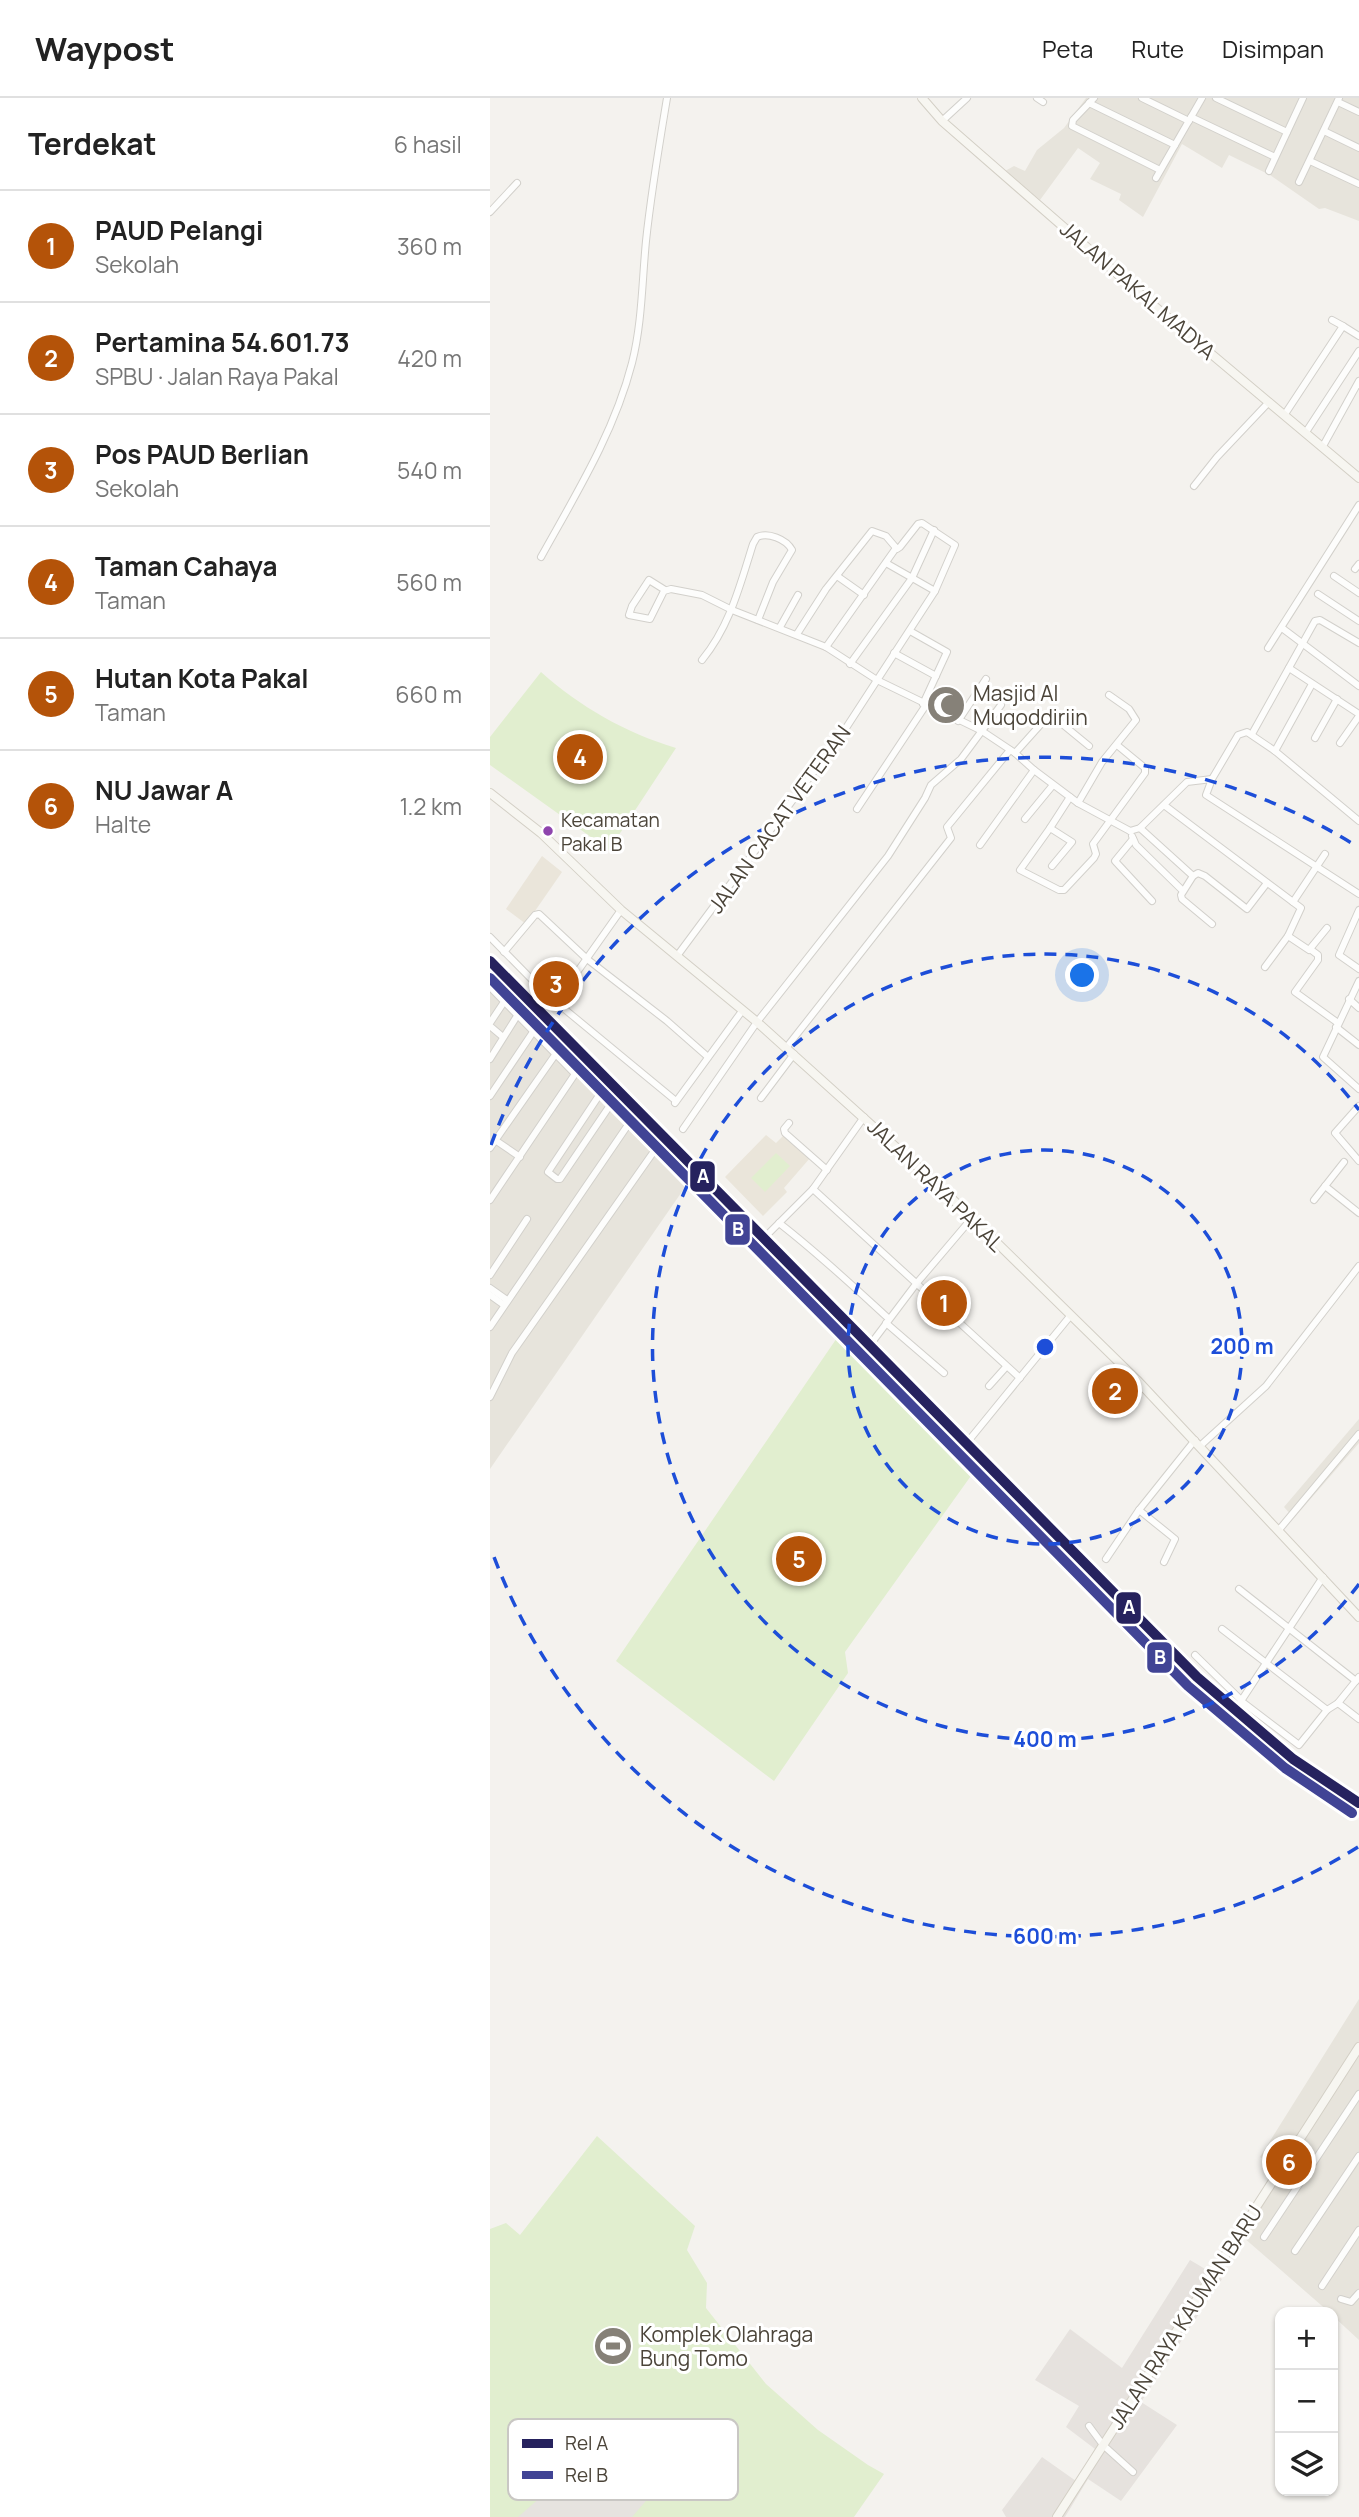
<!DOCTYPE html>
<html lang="id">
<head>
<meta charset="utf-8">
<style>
  body { margin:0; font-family:Manrope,sans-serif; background:#f2f2f2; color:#222 }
  .controls { position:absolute; right:21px; bottom:21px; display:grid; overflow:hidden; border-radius:14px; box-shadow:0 2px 5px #0004 }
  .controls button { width:63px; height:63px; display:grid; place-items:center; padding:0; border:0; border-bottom:2px solid #e0e0e0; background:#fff; color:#222; font:35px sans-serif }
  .you { position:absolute; left:593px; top:878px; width:24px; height:24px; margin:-18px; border:5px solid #fff; border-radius:50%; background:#1a73e8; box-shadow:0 0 0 10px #1a73e833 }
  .badge { display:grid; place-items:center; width:46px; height:46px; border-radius:50%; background:#b45309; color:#fff; font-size:23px; font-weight:700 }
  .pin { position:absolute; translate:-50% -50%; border:4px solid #fff; box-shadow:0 2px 7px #0006 }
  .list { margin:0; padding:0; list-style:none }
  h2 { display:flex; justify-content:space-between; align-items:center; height:91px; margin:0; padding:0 28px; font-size:30px }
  h2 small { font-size:23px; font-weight:400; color:#767676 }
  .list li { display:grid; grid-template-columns:46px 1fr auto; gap:21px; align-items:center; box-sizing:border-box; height:112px; padding:0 28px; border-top:2px solid #e0e0e0 }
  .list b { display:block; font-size:26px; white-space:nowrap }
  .list p { margin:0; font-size:23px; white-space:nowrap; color:#767676 }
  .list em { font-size:23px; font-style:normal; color:#767676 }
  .icon { flex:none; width:38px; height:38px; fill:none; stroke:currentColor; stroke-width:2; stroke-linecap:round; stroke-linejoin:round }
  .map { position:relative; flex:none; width:869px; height:2419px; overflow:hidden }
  header { display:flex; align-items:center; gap:42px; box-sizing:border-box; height:98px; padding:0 35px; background:#fff; border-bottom:2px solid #e0e0e0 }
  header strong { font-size:33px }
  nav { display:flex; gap:38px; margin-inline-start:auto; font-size:24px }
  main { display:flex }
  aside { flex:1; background:#fff }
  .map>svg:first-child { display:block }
</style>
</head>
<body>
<header>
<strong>Waypost</strong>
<nav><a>Peta</a><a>Rute</a><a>Disimpan</a></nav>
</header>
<main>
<aside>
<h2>Terdekat<small>6 hasil</small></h2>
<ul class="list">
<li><span class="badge">1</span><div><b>PAUD Pelangi</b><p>Sekolah</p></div><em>360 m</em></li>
<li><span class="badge">2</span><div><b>Pertamina 54.601.73</b><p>SPBU · Jalan Raya Pakal</p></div><em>420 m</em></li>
<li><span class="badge">3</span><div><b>Pos PAUD Berlian</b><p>Sekolah</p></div><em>540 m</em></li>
<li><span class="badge">4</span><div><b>Taman Cahaya</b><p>Taman</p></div><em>560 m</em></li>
<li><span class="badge">5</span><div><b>Hutan Kota Pakal</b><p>Taman</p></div><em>660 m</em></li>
<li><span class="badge">6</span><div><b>NU Jawar A</b><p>Halte</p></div><em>1.2 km</em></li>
</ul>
</aside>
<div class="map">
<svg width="869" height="2419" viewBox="0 0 869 2419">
  <rect width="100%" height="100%" fill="#f4f2ee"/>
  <!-- residential -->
  <g fill="#e7e4dc">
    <path d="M 596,0 L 869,0 L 869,123 L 835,110 L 829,111 L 780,77 L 739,57 L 732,70 L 692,46 L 653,119 L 629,102 L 631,96 L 600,81 L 610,65 L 588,50 L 550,102 L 515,73 L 524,68 L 535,73 L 547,52 L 574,30 Z"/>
    <path d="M 0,873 L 107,979 L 200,1082 L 0,1371 Z"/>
    <path d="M 869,1321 L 869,1345 L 804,1420 L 794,1409 Z"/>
    <path d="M 869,1901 L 869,2242 L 843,2218 L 843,2214 L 839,2214 L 746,2133 L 788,2070 L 770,2059 Z"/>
  </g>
  <!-- industrial -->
  <path fill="#e6e2de" d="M 700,2162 L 732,2181 L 651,2304 L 687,2327 L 631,2403 L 598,2381 L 575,2419 L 516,2419 L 512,2412 L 552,2359 L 586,2383 L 605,2351 L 576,2329 L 589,2308 L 545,2282 L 580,2231 L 632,2270 Z"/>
  <!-- education -->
  <g fill="#eae5da">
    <path d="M 52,758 L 72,774 L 36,826 L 16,811 Z"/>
    <path d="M 276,1037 L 286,1045 L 294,1037 L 320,1060 L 294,1090 L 297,1094 L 273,1118 L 235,1079 Z"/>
  </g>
  <!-- green -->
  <g fill="#e1eecf">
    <path d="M 51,574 C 90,609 136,635 186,650 L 119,752 L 0,667 L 0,639 Z"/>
    <path d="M 286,1055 L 300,1068 L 275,1094 L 261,1080 Z"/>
    <path d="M 351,1234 L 488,1368 L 355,1554 L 358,1575 L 284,1683 L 126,1563 Z"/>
    <path d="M 107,2038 L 205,2128 L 197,2152 L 217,2185 L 216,2210 L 276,2286 L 328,2332 L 378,2367 L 394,2376 L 364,2419 L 0,2419 L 0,2131 L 16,2125 L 30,2137 Z"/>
  </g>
  <!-- parking -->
  <path fill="#e6e3df" d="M 106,2351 L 122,2368 L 148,2371 L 161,2397 L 142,2419 L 28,2419 Z"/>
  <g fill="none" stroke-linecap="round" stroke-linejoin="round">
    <defs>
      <g id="street">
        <path d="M 547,0 L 553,4"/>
        <path d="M 604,0 L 583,22 L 582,28 L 670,72"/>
        <path d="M 652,0 L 699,23"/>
        <path d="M 726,0 L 797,34"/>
        <path d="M 848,4 L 869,14"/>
        <path d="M 599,5 L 685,47"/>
        <path d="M 701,19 L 785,59"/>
        <path d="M 452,23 L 477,0"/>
        <path d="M 834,33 L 869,50"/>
        <path d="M 820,63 L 869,86"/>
        <path d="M 779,73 L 813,0"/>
        <path d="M 666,80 L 712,0"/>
        <path d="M 809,84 L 849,0"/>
        <path d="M 0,114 L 27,85"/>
        <path d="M 842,222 L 853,228"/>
        <path d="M 795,316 L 853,228 L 869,238"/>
        <path d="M 816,334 L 869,253"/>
        <path d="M 833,348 L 869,283"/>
        <path d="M 704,388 L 727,359 L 779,304"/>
        <path d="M 51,459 C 86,396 124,335 142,265 C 152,226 152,184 156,143 C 161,95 169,48 177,0"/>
        <path d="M 396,465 L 445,493"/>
        <path d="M 865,471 L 869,466"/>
        <path d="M 347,478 L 374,497"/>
        <path d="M 844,478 L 869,495"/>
        <path d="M 175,492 L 159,482 L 142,508 L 139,517 L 160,521 L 174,493 L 181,491 L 212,497 L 242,512 L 336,549 L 387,582 L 492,633 L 525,655 L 544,672 L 588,705 L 640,733"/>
        <path d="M 828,496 L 869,523"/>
        <path d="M 290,529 L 308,497"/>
        <path d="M 792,530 L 869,588"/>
        <path d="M 420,533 L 457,554 L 433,606"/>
        <path d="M 336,549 L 406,450"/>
        <path d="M 778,550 L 869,407"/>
        <path d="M 404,555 L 446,578"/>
        <path d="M 212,562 C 240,528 250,487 263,446 L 267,439 C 278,434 296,441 302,452 L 283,484 L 268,522"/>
        <path d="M 360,566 L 422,480 L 444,432"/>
        <path d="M 799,570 L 869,616"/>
        <path d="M 468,623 L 496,581"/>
        <path d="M 762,636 L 825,523 L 830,522 L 869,545"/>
        <path d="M 825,640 L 847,601"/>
        <path d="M 850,645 L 869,618"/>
        <path d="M 785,653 L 822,586"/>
        <path d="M 525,655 L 560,616 L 599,648"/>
        <path d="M 580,699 L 560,730 L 530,772 L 569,792 L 574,792 L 604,760 L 606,756 L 603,746 L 655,675 L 655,670 L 627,647"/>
        <path d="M 588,705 L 612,664 L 646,622 L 639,611 L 619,597"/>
        <path d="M 674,707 L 811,810 L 798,838 L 775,869"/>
        <path d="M 367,711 L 436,607"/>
        <path d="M 535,721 L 563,687"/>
        <path d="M 869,723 L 785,653 L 757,634 L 748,637 L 722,681 L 716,697 L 869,796"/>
        <path d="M 560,730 L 582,744 L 562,768"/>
        <path d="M 650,730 L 703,778 L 708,775 L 715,778 L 757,811 L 777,785"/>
        <path d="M 640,733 L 650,730 L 697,684 L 722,681"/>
        <path d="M 642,738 L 646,747 L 693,793"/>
        <path d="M 643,741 L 625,763 L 662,803"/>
        <path d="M 490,747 L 544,672"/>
        <path d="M 703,778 L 691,797 L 692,801 L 722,826"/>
        <path d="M 803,804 L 835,756"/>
        <path d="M 869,812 L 849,857 L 869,871"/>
        <path d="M 798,838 L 819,852 L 837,830"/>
        <path d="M 0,839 L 55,895 L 186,1003"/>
        <path d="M 820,851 L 828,857 L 828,862 L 805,894 L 848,925"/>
        <path d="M 14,854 L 45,817 L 49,816 L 97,861 L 177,923 L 218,959"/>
        <path d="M 187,858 L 354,633 L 445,493 L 465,447 L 432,425 L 428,426 L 410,449 L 407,451 L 396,438 L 382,433 L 336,491 L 307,536"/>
        <path d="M 869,883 L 833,959 L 869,991"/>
        <path d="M 0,889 L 85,976"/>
        <path d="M 859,901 L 869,910"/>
        <path d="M 66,904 L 131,812"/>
        <path d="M 0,925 L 14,904"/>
        <path d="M 0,928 L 13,939"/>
        <path d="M 846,929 L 869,947"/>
        <path d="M 296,950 L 461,740 L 457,729 L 520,652"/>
        <path d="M 0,961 L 27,918"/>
        <path d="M 85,976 C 102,974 114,989 125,1000 L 70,1081 L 67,1081 L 58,1074 L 114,990"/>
        <path d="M 0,998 L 43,934"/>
        <path d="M 271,1000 L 304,956"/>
        <path d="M 185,1005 L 252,913"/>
        <path d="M 869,1008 L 845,1035 L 869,1063"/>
        <path d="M 299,1025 L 294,1031 L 295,1035 L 337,1072"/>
        <path d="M 193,1031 L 267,924 L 398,758 L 435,700 L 441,687 L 471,661 L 511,607"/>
        <path d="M 5,1042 L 30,1059"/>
        <path d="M 0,1050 L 65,957"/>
        <path d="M 835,1088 L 869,1115"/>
        <path d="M 323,1091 L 530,1280"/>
        <path d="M 0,1102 L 85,976"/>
        <path d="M 824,1102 L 854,1064"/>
        <path d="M 289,1125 C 328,1155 363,1188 399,1221"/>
        <path d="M 278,1136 L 323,1091 L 374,1019"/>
        <path d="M 0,1177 L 37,1121"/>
        <path d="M 0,1190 L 17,1202"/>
        <path d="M 0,1197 L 14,1207"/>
        <path d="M 396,1225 L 454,1275"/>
        <path d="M 0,1229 L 142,1021 L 125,1000"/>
        <path d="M 377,1251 L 426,1186 L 482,1120"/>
        <path d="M 499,1288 L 516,1269"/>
        <path d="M 0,1299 L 22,1255 L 167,1049 L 167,1043 L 142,1021"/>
        <path d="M 480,1341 L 581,1217"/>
        <path d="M 710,1348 L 776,1288 L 869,1168"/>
        <path d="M 788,1433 L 869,1336"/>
        <path d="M 616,1461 L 649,1412"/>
        <path d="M 674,1464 L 685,1441 L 649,1412 L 705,1342"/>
        <path d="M 833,1479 L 751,1603 L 809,1647 L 837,1612 L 848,1605 L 869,1579"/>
        <path d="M 749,1491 L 866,1583"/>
        <path d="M 732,1531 L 837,1612"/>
        <path d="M 705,1557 L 751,1602"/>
        <path d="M 848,1605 L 869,1621"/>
        <path d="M 774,2139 L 869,1996"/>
        <path d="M 805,2153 L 869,2058"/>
        <path d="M 832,2188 L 869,2132"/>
        <path d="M 851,2201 L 861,2204 L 869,2195"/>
        <path d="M 599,2328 L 613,2347 L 643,2374"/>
      </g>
      <g id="secondary">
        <path d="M 432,0 L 452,23 L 663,207 L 869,380"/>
        <path d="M 0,695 L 51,735 L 131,812 L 267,924 L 449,1088 L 647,1282 L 869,1519"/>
        <path d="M 567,2419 L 869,1949"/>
      </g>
    </defs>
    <!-- street casing -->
    <use href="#street" stroke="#d2d0cb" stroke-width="8"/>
    <!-- secondary casing -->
    <use href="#secondary" stroke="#d3cfc5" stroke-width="10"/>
    <!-- street -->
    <use href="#street" stroke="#fdfdfc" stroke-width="6"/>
    <!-- secondary -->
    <use href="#secondary" stroke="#f7f6f1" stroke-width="8"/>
    <defs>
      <path id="rail-1" d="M 0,863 L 707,1579 L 803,1661 L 869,1705"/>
      <path id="rail-2" d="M 0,880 L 698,1588 L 795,1670 L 862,1715"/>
    </defs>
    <!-- rail-1 casing -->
    <use href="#rail-1" stroke="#fff" stroke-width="16"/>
    <!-- rail-2 casing -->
    <use href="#rail-2" stroke="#fff" stroke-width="16"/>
    <!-- rail-1 -->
    <use href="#rail-1" stroke="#26225e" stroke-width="10"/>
    <!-- rail-2 -->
    <use href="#rail-2" stroke="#414495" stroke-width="10"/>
  </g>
  <!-- distance rings -->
  <g fill="none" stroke="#1d4ed8" stroke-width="3.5" stroke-dasharray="12 9">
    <circle cx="555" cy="1249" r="197"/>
    <path d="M869 1486A393 393 0 1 1 869 1012"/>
    <path d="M868 1749A590 590 0 0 1 1 1451M1 1047A590 590 0 0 1 868 749"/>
  </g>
  <!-- icons -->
  <defs>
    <symbol id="mosque-disc" viewBox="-11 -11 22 22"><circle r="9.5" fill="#868178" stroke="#fff"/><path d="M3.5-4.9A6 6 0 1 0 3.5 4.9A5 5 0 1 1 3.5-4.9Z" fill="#fff"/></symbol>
    <symbol id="stadium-disc" viewBox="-11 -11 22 22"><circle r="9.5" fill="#868178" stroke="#fff"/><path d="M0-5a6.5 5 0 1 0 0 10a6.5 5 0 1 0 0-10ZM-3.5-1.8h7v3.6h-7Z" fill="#fff"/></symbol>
  </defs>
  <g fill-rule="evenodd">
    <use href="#mosque-disc" x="434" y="585" width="44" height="44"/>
    <use href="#stadium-disc" x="101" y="2226" width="44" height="44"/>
  </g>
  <!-- markers -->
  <circle fill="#8e44ad" stroke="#fff" stroke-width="2.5" cx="58" cy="733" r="6"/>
  <g text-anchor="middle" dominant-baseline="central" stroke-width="6" stroke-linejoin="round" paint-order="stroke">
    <!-- bus labels -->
    <g font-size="19" fill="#4b4439" stroke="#fff" text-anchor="start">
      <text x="71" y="722">Kecamatan<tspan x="71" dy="24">Pakal B</tspan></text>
    </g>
    <!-- street labels -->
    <g font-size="21" fill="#4b4439" stroke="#fff">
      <text transform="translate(648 192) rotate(41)">JALAN PAKAL MADYA</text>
      <text transform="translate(289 721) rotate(-54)">JALAN CACAT VETERAN</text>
      <text transform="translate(446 1087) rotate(44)">JALAN RAYA PAKAL</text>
      <text transform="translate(695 2219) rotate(-57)">JALAN RAYA KAUMAN BARU</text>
    </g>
    <!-- poi labels -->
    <g font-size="21" fill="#4b4439" stroke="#fff" text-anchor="start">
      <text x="483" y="595">Masjid Al<tspan x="483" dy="24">Muqoddiriin</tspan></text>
      <text x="150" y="2236">Komplek Olahraga<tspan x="150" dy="24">Bung Tomo</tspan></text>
    </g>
  </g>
  <!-- legend -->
  <rect x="18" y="2321" width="230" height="81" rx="10" fill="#fff" stroke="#c9c7c4" stroke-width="2"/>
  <rect x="32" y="2341" width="31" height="9" fill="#26225e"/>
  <rect x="32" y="2373" width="31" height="8" fill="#414495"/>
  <g font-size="19" fill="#4b4439">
    <text x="75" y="2352">Rel A</text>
    <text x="75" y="2384">Rel B</text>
  </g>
  <circle cx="555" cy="1249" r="10" fill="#1d4ed8" stroke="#fff" stroke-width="3.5"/>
  <g font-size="21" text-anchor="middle" font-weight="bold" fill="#1d4ed8" stroke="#fff" stroke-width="6" stroke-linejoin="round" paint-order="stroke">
    <text x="752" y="1256">200 m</text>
    <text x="555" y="1649">400 m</text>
    <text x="555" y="1846">600 m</text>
  </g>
  <g stroke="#fff" stroke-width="2.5">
    <rect x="199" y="1062" width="27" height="33" rx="7" fill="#26225e"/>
    <rect x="234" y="1115" width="27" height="33" rx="7" fill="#414495"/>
    <rect x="625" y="1493" width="27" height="34" rx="7" fill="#26225e"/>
    <rect x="656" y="1543" width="27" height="33" rx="7" fill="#414495"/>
  </g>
  <g font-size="19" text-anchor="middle" font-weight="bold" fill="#fff">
    <text x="213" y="1085">A</text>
    <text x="248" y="1138">B</text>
    <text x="639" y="1516">A</text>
    <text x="670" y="1566">B</text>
  </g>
</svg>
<div class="controls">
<button>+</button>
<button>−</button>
<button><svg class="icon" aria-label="layers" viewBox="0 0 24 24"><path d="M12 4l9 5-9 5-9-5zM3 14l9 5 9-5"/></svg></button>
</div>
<div class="you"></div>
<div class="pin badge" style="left:454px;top:1205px">1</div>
<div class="pin badge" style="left:625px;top:1293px">2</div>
<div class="pin badge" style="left:66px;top:886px">3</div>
<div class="pin badge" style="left:90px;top:659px">4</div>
<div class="pin badge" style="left:309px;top:1461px">5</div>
<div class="pin badge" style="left:799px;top:2064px">6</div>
</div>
</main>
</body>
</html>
